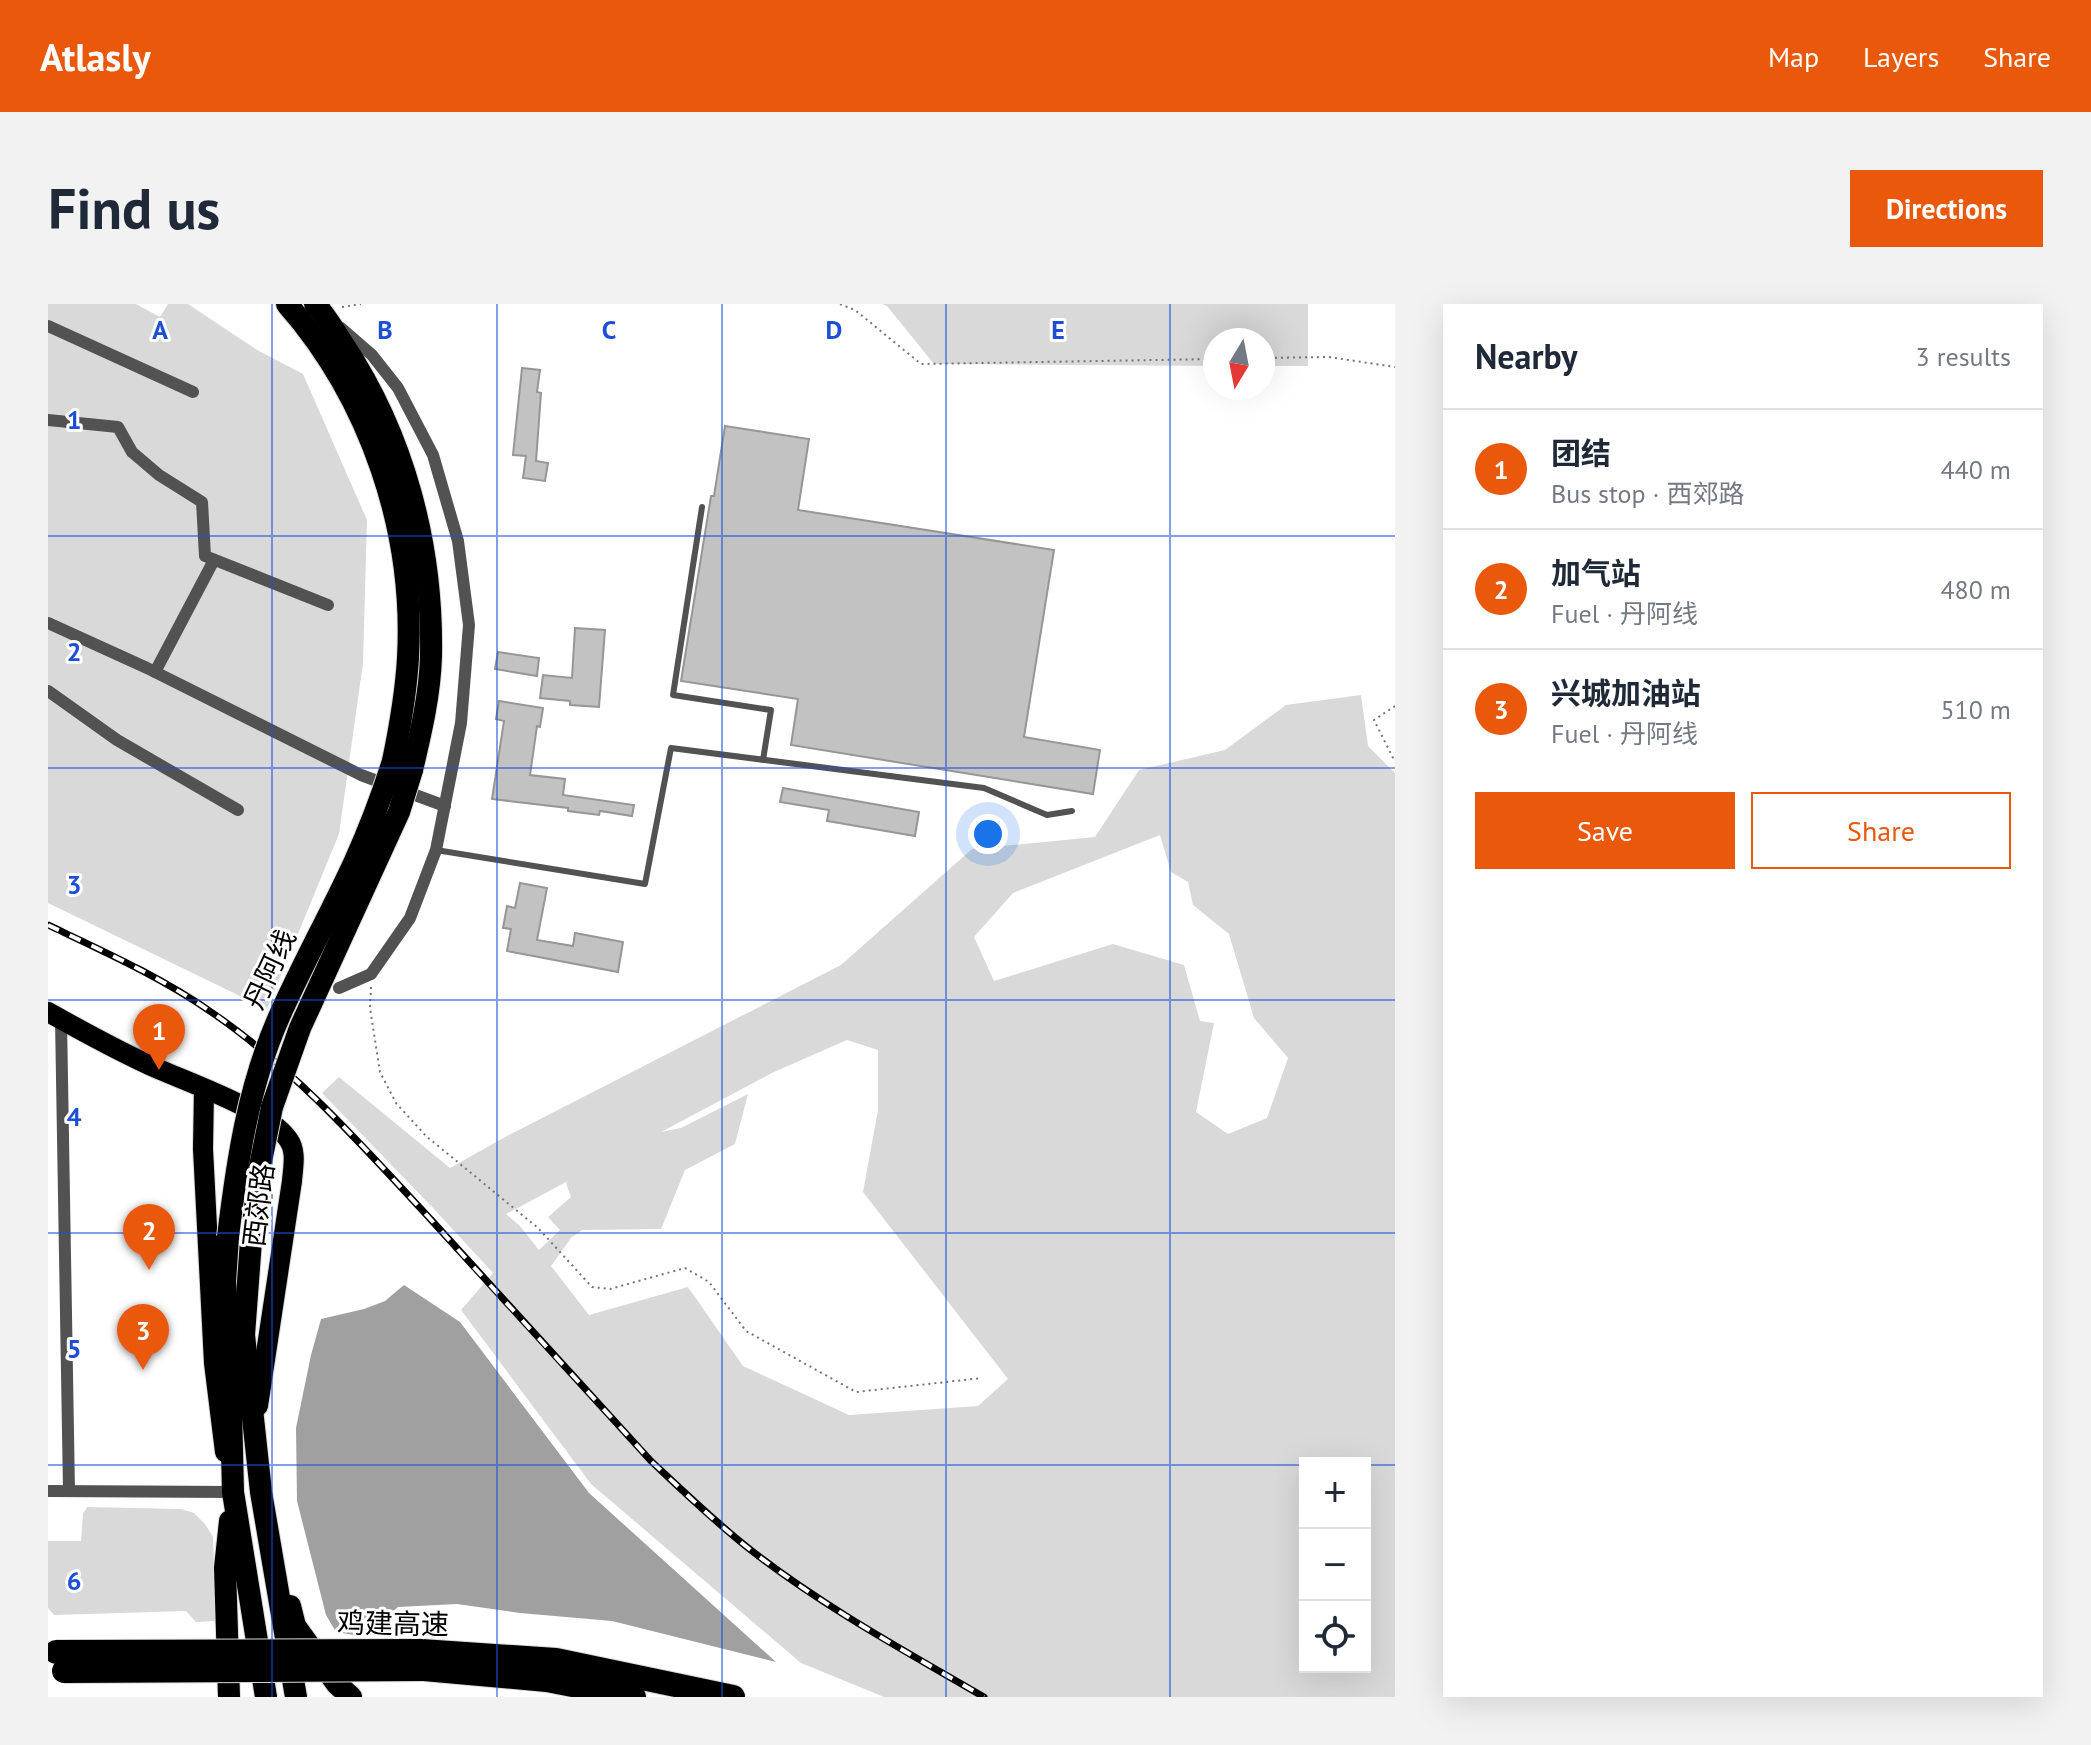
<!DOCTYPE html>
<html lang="en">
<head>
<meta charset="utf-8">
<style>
  body { margin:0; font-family:"PT Sans","Noto Sans SC",sans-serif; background:#f2f2f3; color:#1f2937 }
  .controls { position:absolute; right:24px; bottom:24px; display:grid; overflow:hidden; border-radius:0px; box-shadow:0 8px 32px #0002 }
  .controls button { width:72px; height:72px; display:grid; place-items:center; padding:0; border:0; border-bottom:2px solid #e0e1e3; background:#fff; color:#1f2937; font:40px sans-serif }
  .compass { position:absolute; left:1155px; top:24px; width:72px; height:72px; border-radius:50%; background:#fff; box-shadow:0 8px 32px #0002; rotate:190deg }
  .you { position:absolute; left:940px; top:530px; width:28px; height:28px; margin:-20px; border:6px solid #fff; border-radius:50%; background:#1a73e8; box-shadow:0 0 0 12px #1a73e833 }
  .badge { display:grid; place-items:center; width:52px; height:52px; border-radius:50%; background:#ea580c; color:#fff; font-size:26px; font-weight:700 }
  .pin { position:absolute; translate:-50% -66px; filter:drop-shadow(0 2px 4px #0008) }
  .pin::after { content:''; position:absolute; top:42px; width:28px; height:24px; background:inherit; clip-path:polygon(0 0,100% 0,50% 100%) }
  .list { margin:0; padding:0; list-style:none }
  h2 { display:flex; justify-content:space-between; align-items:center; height:104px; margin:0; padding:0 32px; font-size:34px }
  h2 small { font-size:26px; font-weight:400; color:#747a83 }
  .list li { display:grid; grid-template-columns:52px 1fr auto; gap:24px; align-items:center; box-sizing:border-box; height:120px; padding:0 32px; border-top:2px solid #e0e1e3 }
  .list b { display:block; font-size:30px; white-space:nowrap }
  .list p { margin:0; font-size:26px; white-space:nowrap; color:#747a83 }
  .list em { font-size:26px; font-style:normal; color:#747a83 }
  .actions { display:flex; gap:16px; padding:24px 32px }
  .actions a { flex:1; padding:18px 0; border:2px solid #ea580c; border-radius:0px; text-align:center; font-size:28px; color:#ea580c }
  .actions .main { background:#ea580c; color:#fff }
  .icon { flex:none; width:44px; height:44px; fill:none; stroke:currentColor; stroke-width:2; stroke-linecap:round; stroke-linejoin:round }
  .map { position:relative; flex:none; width:1347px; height:1393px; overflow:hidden; border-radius:0px }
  header { display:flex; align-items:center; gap:48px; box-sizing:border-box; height:112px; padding:0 40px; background:#ea580c; color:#fff }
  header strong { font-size:38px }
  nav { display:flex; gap:44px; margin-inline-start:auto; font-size:28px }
  .intro { display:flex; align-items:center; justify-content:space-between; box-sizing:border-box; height:192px; padding:0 48px }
  h1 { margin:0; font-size:56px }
  .button { padding:20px 36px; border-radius:0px; background:#ea580c; color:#fff; font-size:28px; font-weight:700 }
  main { display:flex; gap:48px; padding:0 48px }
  aside { flex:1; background:#fff; border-radius:0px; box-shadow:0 8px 32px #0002 }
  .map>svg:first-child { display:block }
</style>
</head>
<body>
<header>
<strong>Atlasly</strong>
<nav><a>Map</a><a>Layers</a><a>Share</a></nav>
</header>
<div class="intro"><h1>Find us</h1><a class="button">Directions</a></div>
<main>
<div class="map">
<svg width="1347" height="1393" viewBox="0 0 1347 1393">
  <rect width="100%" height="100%" fill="#fff"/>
  <!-- green -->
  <g fill="#d9d9d9" fill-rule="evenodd">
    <path d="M 0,0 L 88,0 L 112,13 L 120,0 L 140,0 L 209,46 L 255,70 L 319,216 L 315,359 L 291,530 L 219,705 L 0,599 Z"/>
    <path d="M 834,0 L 1260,0 L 1260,62 L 1215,62 L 1215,36 L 1167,36 L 1167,62 L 886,60 L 839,2 Z"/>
    <path d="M 1313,391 L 1320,442 L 1347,469 L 1347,1393 L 836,1393 L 753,1359 L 543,1180 L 413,1006 L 445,969 L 385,904 L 274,789 L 291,773 L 402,864 L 457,833 L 793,661 L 924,545 L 1047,533 L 1091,466 L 1177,446 L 1238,401 ZM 1112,531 L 1123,568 L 1140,578 L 1145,601 L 1181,630 L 1206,714 L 1240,754 L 1219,814 L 1180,830 L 1148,808 L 1166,719 L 1152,717 L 1136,661 L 1065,640 L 946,677 L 926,633 L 965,589 ZM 799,736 L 830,746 L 830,806 L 815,888 L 960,1075 L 930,1102 L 801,1111 L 695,1062 L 640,983 L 541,1011 L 503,962 L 523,934 L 534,926 L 613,925 L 637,866 L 687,840 L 700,790 L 633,824 L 613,828 L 726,768 ZM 520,877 L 518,879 L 523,893 L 500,913 L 512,926 L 491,946 L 472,922 L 458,910 ZM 1257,1159 L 1317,1159 L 1317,1363 L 1257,1363 Z"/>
    <path d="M 39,1203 L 133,1205 L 146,1209 L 157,1220 L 165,1233 L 168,1317 L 148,1318 L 138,1307 L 6,1311 L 0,1304 L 0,1237 L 33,1237 L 35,1210 Z"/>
  </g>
  <!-- water -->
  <path fill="#a0a0a0" d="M 356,981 L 412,1018 L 541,1189 L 728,1358 L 564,1317 L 472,1309 L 409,1300 L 350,1303 L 329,1322 L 312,1332 L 288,1328 L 278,1311 L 249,1197 L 248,1124 L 263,1051 L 273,1015 L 316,1005 L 337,997 Z"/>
  <!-- building -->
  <g fill="#c2c2c2" stroke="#969696" stroke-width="2">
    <path d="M 474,64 L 492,66 L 489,88 L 493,89 L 488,157 L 500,159 L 497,177 L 475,174 L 478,152 L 465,151 Z"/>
    <path d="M 677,122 L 761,135 L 750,206 L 1006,246 L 976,433 L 1052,446 L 1045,490 L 743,441 L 750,395 L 633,377 L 663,192 L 666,192 Z"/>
    <path d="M 527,324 L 557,326 L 551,403 L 522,401 L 522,397 L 492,394 L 495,371 L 524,374 Z"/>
    <path d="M 450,348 L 491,354 L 489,372 L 447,365 Z"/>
    <path d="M 451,397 L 495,404 L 492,423 L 489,422 L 482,471 L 517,475 L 515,491 L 586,501 L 584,512 L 552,507 L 551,511 L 520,507 L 520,504 L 444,495 L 456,417 L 448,415 Z"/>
    <path d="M 735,484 L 871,508 L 867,532 L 779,517 L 781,506 L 732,498 Z"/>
    <path d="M 472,579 L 499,584 L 489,636 L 525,642 L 527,629 L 575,638 L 570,668 L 459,647 L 463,625 L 455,624 L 459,602 L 467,604 Z"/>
  </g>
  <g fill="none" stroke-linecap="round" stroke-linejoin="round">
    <defs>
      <g id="primary">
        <path d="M 0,708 C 32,726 65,744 99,760 C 135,777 218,804 240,835 C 249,847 245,863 244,877 L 210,1102"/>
        <path d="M 156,785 L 155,845 L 166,1059 L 177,1148"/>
      </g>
      <g id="trunk">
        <path d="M 239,0 C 323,96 367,227 360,354 C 358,389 352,423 345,457"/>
        <path d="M 267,0 C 278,12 286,26 295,40 C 356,132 385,241 383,352 C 382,390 373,428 364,466"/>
        <path d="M 180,933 L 177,978 L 182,1063 L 185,1188 L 218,1393"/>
        <path d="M 203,937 L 196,1031 L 213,1188 L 248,1393"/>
        <path d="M 242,1302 L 247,1322 L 289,1380 L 303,1393"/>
        <path d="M 181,1393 L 177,1264 L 182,1217"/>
      </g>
      <g id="motorway">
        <path d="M 373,1347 L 508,1356 L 685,1393"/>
        <path d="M 376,1365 L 499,1376 L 586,1393"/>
      </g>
    </defs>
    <!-- primary casing -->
    <use href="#primary" stroke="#dbdbdb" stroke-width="22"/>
    <!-- trunk casing -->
    <use href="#trunk" stroke="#dbdbdb" stroke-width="24"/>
    <!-- motorway casing -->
    <use href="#motorway" stroke="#dbdbdb" stroke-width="26"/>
    <!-- path -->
    <g stroke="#747474" stroke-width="2" stroke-dasharray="2 4" stroke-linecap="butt">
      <path d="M 792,0 L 807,6 L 873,60 L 1167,55"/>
      <path d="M 294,3 L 313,0"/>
      <path d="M 1215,54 L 1281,53 L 1347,63"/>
      <path d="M 1347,402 L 1326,416 L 1347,458"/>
      <path d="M 323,683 L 322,704 L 332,768 L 348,799 L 378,832 L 490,924 L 544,983 L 562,985 L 637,964 L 661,978 L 698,1027 L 808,1088 L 934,1074"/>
    </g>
    <!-- service -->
    <g stroke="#525252" stroke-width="6">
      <path d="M 654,203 L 625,391 L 723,406 L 715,456"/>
      <path d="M 388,546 L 597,580 L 623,444 L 936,484 L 999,511 L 1024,507"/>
    </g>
    <!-- minor -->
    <g stroke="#525252" stroke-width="12">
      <path d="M 0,22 L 145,88"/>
      <path d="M 0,116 L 70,123 L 84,148 L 111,171 L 154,198 L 157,252 L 280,301"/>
      <path d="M 0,319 L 99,364 L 313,471 L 397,502"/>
      <path d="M 107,368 L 166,256"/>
      <path d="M 0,387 L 69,436 L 190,506"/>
      <path d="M 291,684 L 323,670 L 362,614 L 388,546 L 413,419 L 421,321 L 410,237 L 385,151 L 350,84 L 324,51 L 293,24"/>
      <path d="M 13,715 L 21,1187"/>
      <path d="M 0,1187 L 185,1188"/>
    </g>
    <!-- primary -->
    <use href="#primary" stroke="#000" stroke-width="20"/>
    <!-- trunk -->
    <use href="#trunk" stroke="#000" stroke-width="22"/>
    <!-- motorway -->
    <use href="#motorway" stroke="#000" stroke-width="24"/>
    <defs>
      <path id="rail" d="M 0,621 C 57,648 115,674 166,710 C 250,768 317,845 386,919 C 458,999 531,1078 603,1157 C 636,1188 668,1219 704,1247 C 776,1303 857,1347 936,1393"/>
    </defs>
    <!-- rail casing -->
    <use href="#rail" stroke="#000" stroke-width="7"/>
    <!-- rail -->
    <use href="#rail" stroke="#fff" stroke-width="4" stroke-dasharray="12" stroke-linecap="butt"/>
    <defs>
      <g id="trunk-bridge">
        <path d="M 180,933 C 189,858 200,783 231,713 C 254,661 282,611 306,559 C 321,526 334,492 345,457"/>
        <path d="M 203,937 L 212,862 L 224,803 L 252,724 L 351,508 L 364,466"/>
      </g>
      <g id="motorway-bridge">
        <path d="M 8,1348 L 373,1347"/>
        <path d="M 16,1367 L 376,1365"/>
      </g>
    </defs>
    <!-- trunk-bridge casing -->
    <use href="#trunk-bridge" stroke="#dbdbdb" stroke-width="24" stroke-linecap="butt"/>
    <!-- motorway-bridge casing -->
    <use href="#motorway-bridge" stroke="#dbdbdb" stroke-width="26" stroke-linecap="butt"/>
    <!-- trunk-bridge -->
    <use href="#trunk-bridge" stroke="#000" stroke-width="22"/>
    <!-- motorway-bridge -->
    <use href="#motorway-bridge" stroke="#000" stroke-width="24"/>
  </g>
  <!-- grid -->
  <path fill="none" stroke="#1d4ed8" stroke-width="2" stroke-opacity="0.55" d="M 224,0 L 224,1393M 449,0 L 449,1393M 674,0 L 674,1393M 898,0 L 898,1393M 1122,0 L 1122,1393M 0,232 L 1347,232M 0,464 L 1347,464M 0,696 L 1347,696M 0,929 L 1347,929M 0,1161 L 1257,1161M 1317,1161 L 1347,1161"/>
  <g text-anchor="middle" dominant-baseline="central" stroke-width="6" stroke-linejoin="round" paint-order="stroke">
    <!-- street labels -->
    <g font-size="28" fill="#000" stroke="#fff">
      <text transform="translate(221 665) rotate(-65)">丹阿线</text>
      <text transform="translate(210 901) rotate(-83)">西郊路</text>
      <text transform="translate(345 1319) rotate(1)">鸡建高速</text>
    </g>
  </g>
  <g font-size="26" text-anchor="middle" font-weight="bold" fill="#1d4ed8" stroke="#fff" stroke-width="6" stroke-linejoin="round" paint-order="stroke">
    <text x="112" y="35">A</text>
    <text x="337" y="35">B</text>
    <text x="561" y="35">C</text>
    <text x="786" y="35">D</text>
    <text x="1010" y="35">E</text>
    <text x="26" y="125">1</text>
    <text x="26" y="357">2</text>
    <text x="26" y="590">3</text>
    <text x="26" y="822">4</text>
    <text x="26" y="1054">5</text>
    <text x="26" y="1286">6</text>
  </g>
</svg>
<div class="controls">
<button>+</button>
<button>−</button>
<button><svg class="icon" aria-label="locate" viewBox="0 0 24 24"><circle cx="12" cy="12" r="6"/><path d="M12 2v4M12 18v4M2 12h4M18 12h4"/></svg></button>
</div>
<svg class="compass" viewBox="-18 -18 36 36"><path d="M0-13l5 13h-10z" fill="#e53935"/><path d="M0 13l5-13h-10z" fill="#747a83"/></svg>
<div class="you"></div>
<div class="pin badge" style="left:111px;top:766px">1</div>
<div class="pin badge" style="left:101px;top:966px">2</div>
<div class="pin badge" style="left:95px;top:1066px">3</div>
</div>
<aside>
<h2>Nearby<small>3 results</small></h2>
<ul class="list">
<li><span class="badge">1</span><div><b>团结</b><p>Bus stop · 西郊路</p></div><em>440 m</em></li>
<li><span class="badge">2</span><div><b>加气站</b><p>Fuel · 丹阿线</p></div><em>480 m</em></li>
<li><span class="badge">3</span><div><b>兴城加油站</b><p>Fuel · 丹阿线</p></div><em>510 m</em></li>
</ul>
<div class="actions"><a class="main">Save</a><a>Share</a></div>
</aside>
</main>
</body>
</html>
